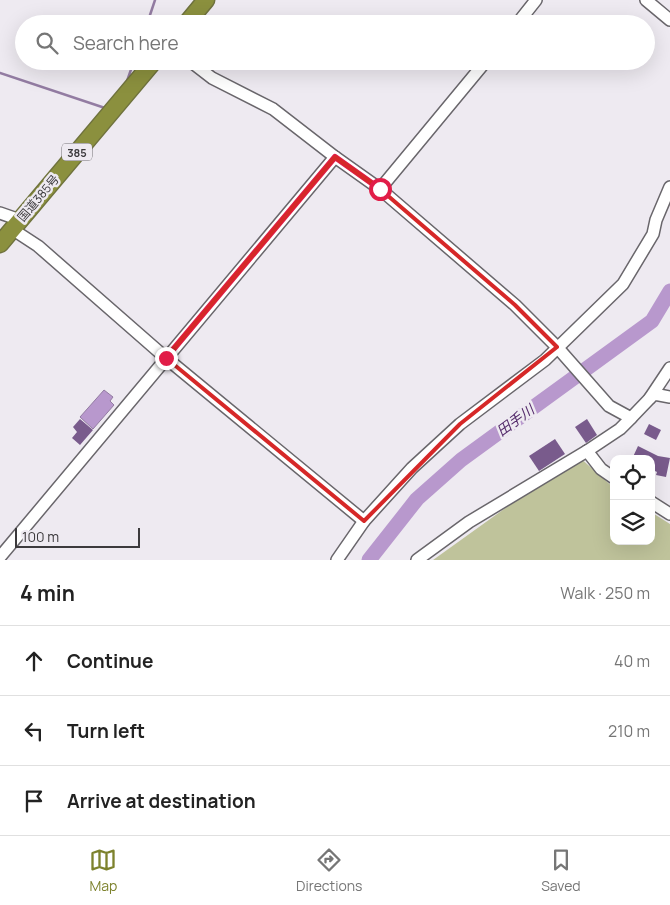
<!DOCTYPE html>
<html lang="en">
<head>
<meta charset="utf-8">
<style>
  body { margin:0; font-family:Manrope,"Noto Sans JP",sans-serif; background:#f6f6f6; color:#222 }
  .controls { position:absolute; right:15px; bottom:15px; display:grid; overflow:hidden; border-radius:10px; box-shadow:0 5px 20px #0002 }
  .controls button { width:45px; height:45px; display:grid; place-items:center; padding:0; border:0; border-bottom:1px solid #e0e0e0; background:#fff; color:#222; font:25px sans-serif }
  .scale { position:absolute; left:15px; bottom:12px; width:125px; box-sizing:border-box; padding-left:5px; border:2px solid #3c3a3d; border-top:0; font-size:14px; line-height:18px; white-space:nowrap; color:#3c3a3d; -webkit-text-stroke:4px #eeeaf1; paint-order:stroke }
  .stop { position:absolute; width:15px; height:15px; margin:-11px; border:4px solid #e11d48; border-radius:50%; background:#fff }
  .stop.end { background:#e11d48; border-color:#fff; box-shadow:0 1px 5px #0008 }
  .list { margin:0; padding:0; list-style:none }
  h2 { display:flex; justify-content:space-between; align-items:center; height:65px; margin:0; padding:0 20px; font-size:21px }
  h2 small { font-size:16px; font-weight:400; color:#767676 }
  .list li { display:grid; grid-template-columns:32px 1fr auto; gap:15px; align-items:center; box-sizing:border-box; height:70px; padding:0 20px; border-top:1px solid #e0e0e0 }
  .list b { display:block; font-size:19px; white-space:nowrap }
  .list em { font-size:16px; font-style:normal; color:#767676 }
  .icon { flex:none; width:28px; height:28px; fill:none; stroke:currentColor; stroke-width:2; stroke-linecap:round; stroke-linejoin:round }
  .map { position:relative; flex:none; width:670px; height:560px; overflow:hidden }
  .search { position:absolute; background:#fff; box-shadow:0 5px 20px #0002; left:15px; right:15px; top:15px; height:55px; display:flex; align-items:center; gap:12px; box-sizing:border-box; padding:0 18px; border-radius:28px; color:#767676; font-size:19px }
  .sheet { height:275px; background:#fff }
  nav { display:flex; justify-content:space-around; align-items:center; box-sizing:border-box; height:70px; border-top:1px solid #e0e0e0; background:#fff; font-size:14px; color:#767676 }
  nav a { display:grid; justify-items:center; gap:2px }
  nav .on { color:#7d822d }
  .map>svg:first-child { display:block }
</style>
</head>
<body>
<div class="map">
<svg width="670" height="560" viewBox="0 0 670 560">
  <rect width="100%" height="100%" fill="#eeeaf1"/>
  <!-- green -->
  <path fill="#bfc39b" d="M 578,456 L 614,488 L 614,541 L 651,541 L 651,512 L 670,524 L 670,560 L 433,560 Z"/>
  <!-- water -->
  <path fill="#b898cd" stroke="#937ca2" d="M 104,390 L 113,397 L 110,401 L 114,405 L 93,429 L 80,417 Z"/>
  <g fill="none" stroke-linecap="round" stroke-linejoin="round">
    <!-- stream -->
    <g stroke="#937ca2" stroke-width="2.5">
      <path d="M 147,24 L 155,0"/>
      <path d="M 0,73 L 105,108"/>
      <path d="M 127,81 L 134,61"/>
    </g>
    <!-- river -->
    <path stroke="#b898cd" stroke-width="15" d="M 369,560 L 417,499 L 461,460 L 652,321 L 670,291"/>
  </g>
  <!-- building -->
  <g fill="#795b8c">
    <path d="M 80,419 L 93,430 L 80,445 L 72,438 L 77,432 L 73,427 Z"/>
    <path d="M 587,419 L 597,435 L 586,443 L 575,427 Z"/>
    <path d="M 649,424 L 661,430 L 656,440 L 644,434 Z"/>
    <path d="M 555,439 L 565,454 L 539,471 L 529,456 Z"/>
    <path d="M 638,446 L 658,456 L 670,458 L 666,477 L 656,475 L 657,472 L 651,469 L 651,459 L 632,459 Z"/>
  </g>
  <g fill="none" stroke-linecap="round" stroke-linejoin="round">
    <defs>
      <g id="minor">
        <path d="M 646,0 L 670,20"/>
        <path d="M 517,24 L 536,0"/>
        <path d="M 190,61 L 212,78 L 273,109 L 335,157 L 380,189 L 515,305 L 557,347 L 609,406 L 631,418 L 654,394 L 670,397"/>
        <path d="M 380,189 L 486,61"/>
        <path d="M 0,213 L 20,220"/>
        <path d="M 12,229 L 38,246 L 166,358 L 364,521"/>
        <path d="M 650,398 L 670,368"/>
        <path d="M 587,451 L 601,469 L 614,478"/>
        <path d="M 651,502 L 670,514"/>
        <path d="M 0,557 L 335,157"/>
        <path d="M 337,560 L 364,521 L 412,468 L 460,424 L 545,360 L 623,284 L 653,234 L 656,220 L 670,187"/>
        <path d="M 417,560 L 469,522 L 587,451 L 620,429 L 631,418"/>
      </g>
      <g id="highway">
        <path d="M 186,24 L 206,0"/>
        <path d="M 0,244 L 154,61"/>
      </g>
    </defs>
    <!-- minor casing -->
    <use href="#minor" stroke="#69666b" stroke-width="14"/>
    <!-- highway casing -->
    <use href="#highway" stroke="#6f723e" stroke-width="19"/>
    <!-- minor -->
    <use href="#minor" stroke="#fff" stroke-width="11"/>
    <!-- highway -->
    <use href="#highway" stroke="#8b903e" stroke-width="16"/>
  </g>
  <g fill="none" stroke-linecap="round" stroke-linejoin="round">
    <!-- route -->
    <path stroke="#e11d48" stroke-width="6" d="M 166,358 L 335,157 L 380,189"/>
  </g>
  <!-- marked area -->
  <path fill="none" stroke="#d62828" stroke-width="4" stroke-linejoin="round" d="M 335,157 L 380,189 L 515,305 L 557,347 L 460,424 L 364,521 L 166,358 Z"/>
  <g text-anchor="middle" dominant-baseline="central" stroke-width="5" stroke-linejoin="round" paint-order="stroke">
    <!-- shield labels -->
    <rect fill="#eeeaf1" stroke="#716f73" stroke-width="1" x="62" y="143.5" width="30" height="17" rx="4"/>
    <g font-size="11" font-weight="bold" fill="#3c3a3d">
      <text x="77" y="152">385</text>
    </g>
    <!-- street labels -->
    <g font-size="12" fill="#3c3a3d" stroke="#eeeaf1">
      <text transform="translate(38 198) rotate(-50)">国道385号</text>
    </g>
    <!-- water labels -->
    <g font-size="14" font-style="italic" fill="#53296a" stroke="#eeeaf1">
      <text transform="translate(515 420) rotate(-36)">田手川</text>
    </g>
  </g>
</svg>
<div class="controls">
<button><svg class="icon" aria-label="locate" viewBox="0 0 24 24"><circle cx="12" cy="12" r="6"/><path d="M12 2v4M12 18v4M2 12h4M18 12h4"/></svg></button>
<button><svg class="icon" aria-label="layers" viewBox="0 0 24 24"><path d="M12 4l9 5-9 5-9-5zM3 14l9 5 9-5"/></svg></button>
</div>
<div class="scale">100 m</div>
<div class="stop" style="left:380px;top:189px"></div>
<div class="stop end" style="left:166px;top:358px"></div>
<div class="search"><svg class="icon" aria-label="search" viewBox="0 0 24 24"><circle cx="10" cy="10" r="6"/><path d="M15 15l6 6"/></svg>Search here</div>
</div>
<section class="sheet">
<h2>4 min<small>Walk · 250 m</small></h2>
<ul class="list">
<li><svg class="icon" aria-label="ahead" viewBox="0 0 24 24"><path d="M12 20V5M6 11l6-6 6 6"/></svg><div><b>Continue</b></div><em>40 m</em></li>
<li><svg class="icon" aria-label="left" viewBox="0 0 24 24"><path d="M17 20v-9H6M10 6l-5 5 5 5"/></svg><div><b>Turn left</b></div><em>210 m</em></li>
<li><svg class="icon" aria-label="arrive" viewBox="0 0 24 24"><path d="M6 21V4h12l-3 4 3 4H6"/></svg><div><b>Arrive at destination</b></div></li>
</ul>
</section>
<nav>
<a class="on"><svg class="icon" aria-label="map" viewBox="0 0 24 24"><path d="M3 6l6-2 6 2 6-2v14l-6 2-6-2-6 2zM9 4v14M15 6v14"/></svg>Map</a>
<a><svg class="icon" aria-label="directions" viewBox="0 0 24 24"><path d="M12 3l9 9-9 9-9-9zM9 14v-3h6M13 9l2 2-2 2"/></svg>Directions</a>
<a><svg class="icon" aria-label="saved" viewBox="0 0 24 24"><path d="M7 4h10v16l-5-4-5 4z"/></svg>Saved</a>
</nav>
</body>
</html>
